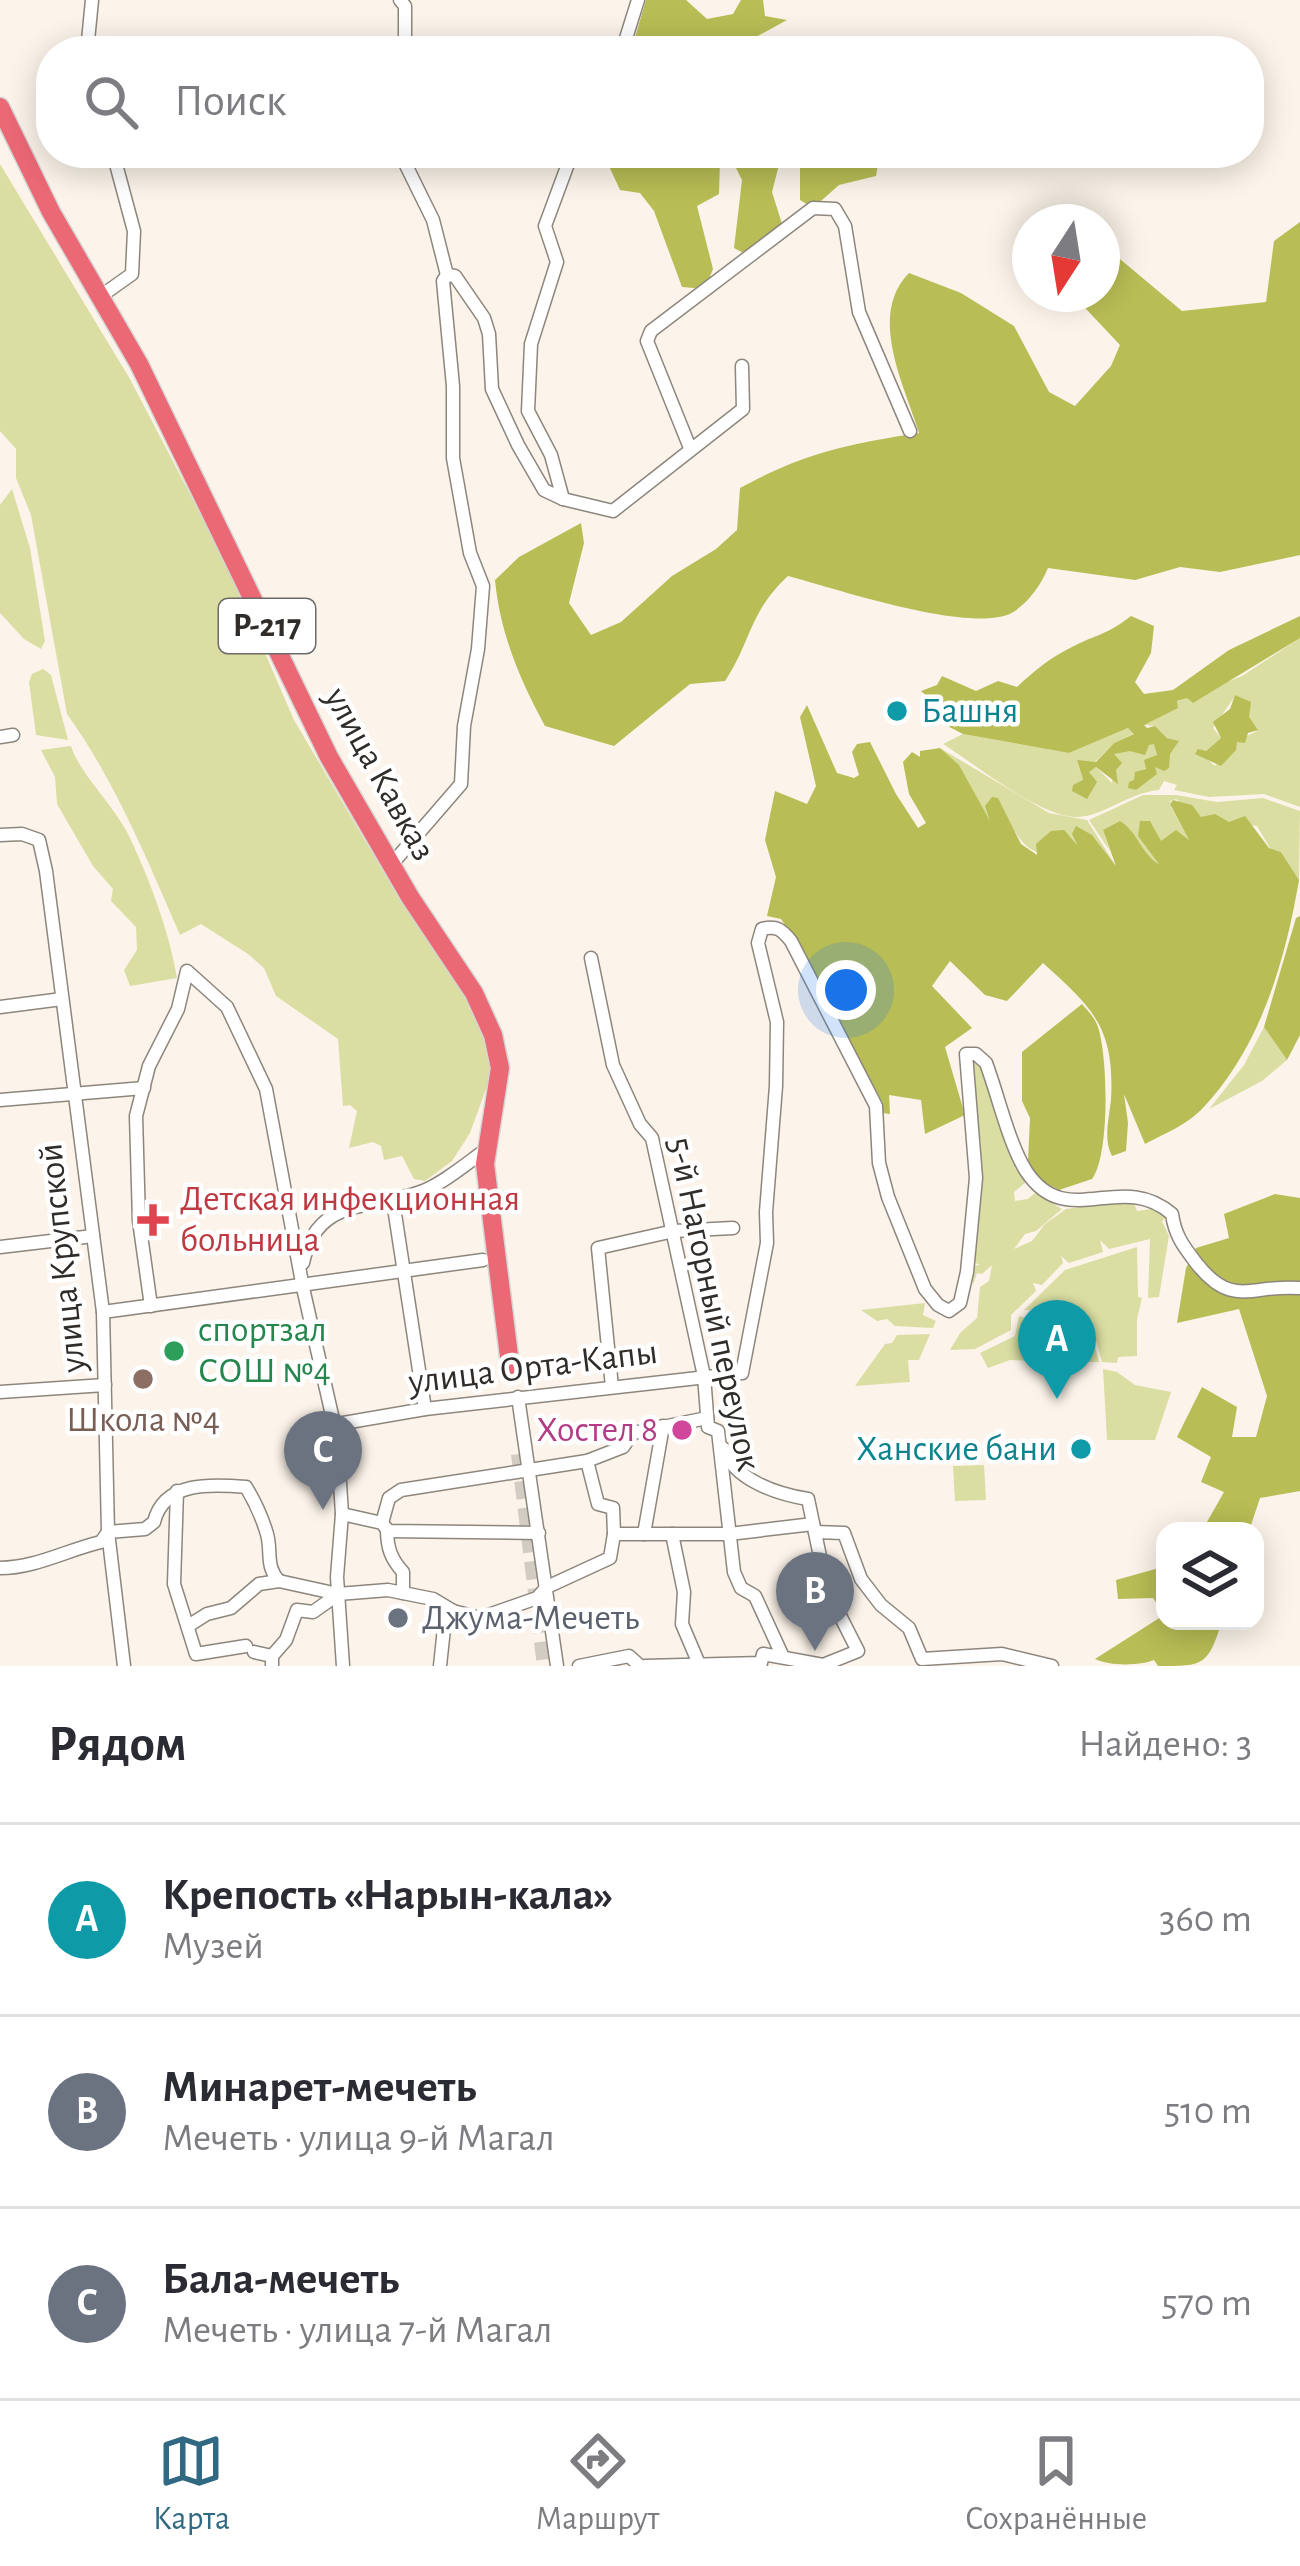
<!DOCTYPE html>
<html lang="ru">
<head>
<meta charset="utf-8">
<style>
  body { margin:0; font-family:"Alegreya Sans",sans-serif; background:#f7f7f7; color:#2b2b33 }
  .controls { position:absolute; right:36px; bottom:36px; display:grid; overflow:hidden; border-radius:24px; box-shadow:0 6px 30px #0003 }
  .controls button { width:108px; height:108px; display:grid; place-items:center; padding:0; border:0; border-bottom:3px solid #e1e1e2; background:#fff; color:#2b2b33; font:60px sans-serif }
  .compass { position:absolute; left:1012px; top:204px; width:108px; height:108px; border-radius:50%; background:#fff; box-shadow:0 6px 30px #0003; rotate:192deg }
  .you { position:absolute; left:846px; top:990px; width:42px; height:42px; margin:-30px; border:9px solid #fff; border-radius:50%; background:#1a73e8; box-shadow:0 0 0 18px #1a73e833 }
  .badge { display:grid; place-items:center; width:78px; height:78px; border-radius:50%; background:#316983; color:#fff; font-size:39px; font-weight:700 }
  .pin { position:absolute; translate:-50% -99px; filter:drop-shadow(0 3px 6px #0008) }
  .pin::after { content:''; position:absolute; top:63px; width:42px; height:36px; background:inherit; clip-path:polygon(0 0,100% 0,50% 100%) }
  .list { margin:0; padding:0; list-style:none }
  h2 { display:flex; justify-content:space-between; align-items:center; height:156px; margin:0; padding:0 48px; font-size:51px }
  h2 small { font-size:39px; font-weight:400; color:#7c7c81 }
  .list li { display:grid; grid-template-columns:78px 1fr auto; gap:36px; align-items:center; box-sizing:border-box; height:192px; padding:0 48px; border-top:3px solid #e1e1e2 }
  .list b { display:block; font-size:45px; white-space:nowrap }
  .list p { margin:0; font-size:39px; white-space:nowrap; color:#7c7c81 }
  .list em { font-size:39px; font-style:normal; color:#7c7c81 }
  .icon { flex:none; width:66px; height:66px; fill:none; stroke:currentColor; stroke-width:2; stroke-linecap:round; stroke-linejoin:round }
  .map { position:relative; flex:none; width:1300px; height:1666px; overflow:hidden }
  .search { position:absolute; background:#fff; box-shadow:0 6px 30px #0003; left:36px; right:36px; top:36px; height:132px; display:flex; align-items:center; gap:30px; box-sizing:border-box; padding:0 42px; border-radius:48px; color:#7c7c81; font-size:45px }
  .sheet { height:732px; background:#fff }
  nav { display:flex; justify-content:space-around; align-items:center; box-sizing:border-box; height:168px; border-top:3px solid #e1e1e2; background:#fff; font-size:33px; color:#7c7c81 }
  nav a { display:grid; justify-items:center; gap:6px }
  nav .on { color:#316983 }
  .map>svg:first-child { display:block }
</style>
</head>
<body>
<div class="map">
<svg width="1300" height="1666" viewBox="0 0 1300 1666">
  <rect width="100%" height="100%" fill="#fcf4ea"/>
  <!-- green -->
  <g fill="#dadea2" fill-rule="evenodd">
    <path d="M 0,164 L 130,379 L 227,565 L 294,720 L 400,900 L 463,990 L 483,1029 L 491,1055 L 490,1078 L 470,1133 L 452,1161 L 425,1181 L 414,1179 L 402,1156 L 384,1160 L 381,1146 L 373,1142 L 349,1148 L 357,1111 L 350,1105 L 343,1106 L 338,1039 L 276,996 L 264,968 L 248,954 L 201,924 L 180,935 C 147,859 115,781 67,714 L 31,515 L 16,478 L 16,449 L 0,431 Z"/>
    <path d="M 12,489 L 30,548 L 45,641 L 41,649 L 24,639 L 0,613 L 0,505 Z"/>
    <path d="M 1300,638 L 1300,807 L 1264,794 L 1209,797 L 1174,790 L 1177,785 L 1164,781 L 1159,790 C 1128,793 1104,816 1078,817 C 1041,818 975,764 943,744 L 963,734 L 1069,753 L 1128,728 L 1135,733 L 1114,743 L 1095,762 L 1077,761 L 1083,781 L 1081,799 L 1088,772 L 1096,767 L 1112,783 L 1113,754 L 1155,743 L 1157,755 L 1128,788 L 1170,754 L 1178,741 L 1167,738 L 1155,726 L 1143,725 L 1176,702 L 1242,676 ZM 1235,696 L 1257,731 L 1237,741 L 1215,766 L 1205,757 L 1206,751 L 1221,738 L 1213,728 Z"/>
    <path d="M 43,669 L 51,675 L 68,740 L 36,735 L 29,682 L 32,674 Z"/>
    <path d="M 71,746 C 78,771 114,806 128,834 C 149,878 169,930 177,978 L 130,986 L 124,970 L 137,950 L 136,927 L 111,901 L 113,889 L 93,866 L 57,804 L 55,777 L 41,750 Z"/>
    <path d="M 940,748 L 1049,813 L 1087,820 L 1116,866 L 1092,835 L 1084,855 C 1034,856 1028,858 1004,812 L 994,827 Z"/>
    <path d="M 1143,795 L 1176,795 L 1217,802 L 1263,798 L 1300,811 L 1299,880 L 1281,852 L 1270,848 L 1257,826 L 1201,818 L 1176,799 L 1170,801 L 1171,807 L 1189,840 L 1161,865 L 1103,830 L 1110,851 L 1089,820 Z"/>
    <path d="M 1264,1027 L 1287,1060 L 1262,1081 L 1209,1109 L 1244,1065 Z"/>
    <path d="M 973,1060 L 986,1075 L 1025,1183 L 1014,1192 L 1015,1201 L 1028,1199 L 1035,1193 L 1062,1209 L 1036,1231 L 1025,1234 L 1014,1249 L 1032,1241 L 1045,1224 L 1066,1209 L 1133,1200 L 1137,1211 L 1159,1208 L 1167,1216 L 1162,1221 L 1169,1236 L 1159,1297 L 1148,1298 L 1150,1239 L 1109,1249 L 1100,1240 L 1103,1252 L 1069,1263 L 1061,1256 L 1063,1263 L 1042,1285 L 1033,1283 L 1036,1291 L 1011,1315 L 1011,1330 L 975,1349 L 950,1350 L 960,1333 L 977,1318 L 980,1287 L 989,1281 L 992,1265 L 1001,1257 L 982,1274 L 977,1273 L 973,1285 L 971,1266 L 980,1265 L 971,1261 L 981,1143 L 968,1067 Z"/>
    <path d="M 1137,1247 L 1138,1297 L 1142,1298 L 1137,1319 L 1137,1356 L 1118,1357 L 1117,1363 L 1102,1362 L 1093,1329 L 1084,1329 L 1077,1321 L 1053,1319 L 1036,1310 L 1024,1310 L 1065,1270 Z"/>
    <path d="M 925,1303 L 923,1315 L 936,1321 L 933,1328 L 895,1326 L 887,1319 L 877,1321 L 861,1310 Z"/>
    <path d="M 1029,1313 C 1048,1319 1051,1338 1069,1345 L 1081,1339 L 1084,1331 L 1091,1331 L 1099,1362 L 1010,1360 L 988,1368 L 980,1353 L 1015,1336 L 1019,1316 L 1026,1318 Z"/>
    <path d="M 930,1334 L 919,1360 L 908,1360 L 910,1382 L 855,1386 L 885,1344 L 892,1343 L 897,1335 Z"/>
    <path d="M 1103,1369 L 1117,1372 L 1135,1385 L 1171,1392 L 1155,1440 L 1107,1440 Z"/>
    <path d="M 984,1465 L 986,1500 L 955,1501 L 953,1466 Z"/>
  </g>
  <!-- forest -->
  <g fill="#b8bd55">
    <path d="M 646,0 L 686,0 L 707,19 L 733,14 L 741,0 L 763,0 L 765,16 L 787,20 L 754,38 L 752,51 L 631,51 Z"/>
    <path d="M 603,153 L 782,153 L 772,192 L 784,230 L 749,256 L 734,248 L 742,180 L 731,158 L 720,160 L 719,194 L 697,206 L 713,269 L 705,289 L 682,287 L 654,211 L 640,193 L 620,190 Z"/>
    <path d="M 787,153 L 880,153 L 876,176 L 839,185 L 813,208 L 800,200 L 800,165 Z"/>
    <path d="M 1300,222 L 1300,555 L 1220,572 L 1180,567 L 1135,580 L 1048,568 C 1040,586 1031,599 1015,611 C 978,637 834,588 788,576 C 749,612 751,642 725,681 L 690,684 L 614,746 L 545,726 C 520,680 500,633 495,580 L 519,557 L 581,523 L 584,543 L 569,603 L 591,635 L 621,622 L 672,576 L 716,549 L 737,530 L 740,488 C 804,453 848,444 919,433 C 905,387 867,315 909,273 L 961,293 L 1014,326 L 1049,392 L 1075,406 L 1111,366 L 1120,345 L 1072,294 L 1102,294 L 1102,244 L 1182,311 L 1266,302 L 1274,241 Z"/>
    <path d="M 1131,616 L 1154,626 L 1151,653 L 1135,682 L 1144,694 L 1173,690 L 1229,650 L 1300,616 L 1300,638 L 1193,703 L 1187,698 L 1177,701 L 1178,708 L 1144,725 L 1147,728 L 1155,726 L 1167,738 L 1179,741 L 1170,754 L 1169,768 L 1164,771 L 1155,767 L 1157,774 L 1136,790 L 1128,788 L 1129,782 L 1134,780 L 1135,772 L 1146,769 L 1144,760 L 1157,755 L 1154,744 L 1149,745 L 1145,755 L 1130,751 L 1114,754 L 1122,763 L 1116,770 L 1118,784 L 1096,767 L 1089,772 L 1097,782 L 1087,799 L 1072,791 L 1073,785 L 1083,780 L 1077,760 L 1096,762 L 1114,743 L 1134,734 L 1128,728 L 1069,753 L 963,734 L 930,717 L 924,707 L 931,700 L 921,691 L 937,685 L 942,676 L 976,691 L 998,681 L 1017,687 C 1034,671 1051,657 1072,647 C 1097,634 1107,635 1131,616 Z"/>
    <path d="M 1235,695 L 1251,702 L 1249,717 L 1258,730 L 1248,733 L 1245,743 L 1237,742 L 1236,750 L 1221,766 L 1195,754 L 1198,749 L 1206,751 L 1221,738 L 1213,722 L 1230,709 Z"/>
    <path d="M 807,705 L 837,773 L 854,778 L 859,775 L 852,752 L 857,744 L 870,742 L 896,794 L 918,828 L 926,823 L 909,794 L 903,762 L 912,752 L 920,757 L 920,751 L 940,748 L 959,765 L 990,821 L 985,806 L 992,797 L 998,798 L 1021,844 L 1037,855 L 1036,844 L 1051,831 L 1064,830 L 1078,846 L 1072,834 L 1076,826 L 1092,835 L 1116,866 L 1103,830 L 1120,821 C 1138,832 1141,854 1159,864 L 1138,836 L 1140,821 L 1150,821 L 1161,841 L 1176,830 L 1189,840 L 1170,804 L 1173,800 L 1192,805 L 1201,817 L 1215,814 L 1229,822 L 1245,816 L 1269,848 L 1281,852 L 1299,880 C 1285,962 1260,1049 1201,1110 C 1186,1125 1164,1134 1145,1144 L 1124,1094 L 1128,1123 L 1126,1151 L 1112,1156 C 1103,1139 1109,1119 1111,1100 C 1115,1028 1093,1008 1043,963 L 1007,1001 L 985,995 L 950,961 L 932,986 L 972,1028 L 945,1047 L 965,1115 L 925,1134 L 921,1100 L 889,1095 L 890,1114 L 883,1113 L 883,1103 L 793,937 L 781,919 L 767,916 L 776,877 L 765,840 L 775,791 L 807,804 L 816,786 L 800,717 Z"/>
    <path d="M 1300,916 L 1300,1035 L 1287,1060 L 1264,1027 L 1296,918 Z"/>
    <path d="M 1082,1004 C 1088,1011 1095,1018 1098,1027 C 1108,1057 1110,1155 1092,1179 L 1059,1190 L 1040,1180 L 1028,1161 L 1030,1118 L 1022,1101 L 1022,1052 Z"/>
    <path d="M 1275,1194 L 1300,1198 L 1300,1491 L 1260,1498 L 1249,1531 L 1165,1531 L 1165,1621 L 1222,1621 C 1208,1666 1204,1666 1158,1666 L 1154,1660 C 1139,1666 1109,1666 1095,1659 L 1164,1615 L 1153,1598 L 1118,1599 L 1116,1580 L 1159,1568 L 1162,1530 L 1207,1522 L 1224,1492 L 1201,1482 L 1211,1457 L 1177,1437 L 1202,1387 L 1237,1407 L 1232,1437 L 1256,1437 L 1267,1396 L 1239,1309 L 1177,1323 L 1186,1268 L 1196,1248 L 1229,1238 L 1224,1214 Z"/>
  </g>
  <g fill="none" stroke-linecap="round" stroke-linejoin="round">
    <!-- highway-tunnel -->
    <path stroke="#d3ccc3" stroke-width="18" stroke-dasharray="18 9" stroke-linecap="butt" d="M 520,1454 L 546,1666"/>
    <defs>
      <g id="minor">
        <path d="M 400,0 L 405,6 L 405,51"/>
        <path d="M 87,51 L 92,0"/>
        <path d="M 622,51 L 638,0"/>
        <path d="M 400,153 L 433,220 L 447,275"/>
        <path d="M 101,296 L 132,274 L 134,231 L 113,153"/>
        <path d="M 690,448 L 647,341 L 651,331 L 813,208 L 835,209 L 845,226 L 859,312 L 910,431"/>
        <path d="M 563,499 L 613,511 L 743,409 L 742,366"/>
        <path d="M 0,737 L 13,735"/>
        <path d="M 0,835 L 22,834 L 39,840 L 46,871 L 103,1312 L 108,1532 L 124,1666"/>
        <path d="M 391,865 L 461,784 L 464,726 L 478,649 L 483,586 L 470,553 L 453,458 L 453,386 L 443,281 L 447,275 L 455,276 L 484,318 L 489,334 L 492,389 L 518,445 L 544,490 L 563,499 L 551,455 L 528,411 L 531,344 L 557,262 L 545,226 L 572,153"/>
        <path d="M 591,958 L 613,1065 L 640,1124 L 652,1138 L 704,1376 L 708,1427 L 718,1431 L 734,1572 L 741,1588 L 755,1596 L 783,1657"/>
        <path d="M 0,1007 L 62,999"/>
        <path d="M 0,1100 L 144,1088"/>
        <path d="M 393,1201 L 425,1409"/>
        <path d="M 0,1247 L 93,1236"/>
        <path d="M 303,1263 C 317,1195 371,1211 423,1191 C 445,1182 467,1163 487,1149"/>
        <path d="M 151,1306 L 139,1221 L 136,1116 L 149,1066 L 178,1009 L 187,971 L 227,1007 L 266,1089 L 303,1288 L 337,1437 L 342,1514 L 337,1577 L 343,1666"/>
        <path d="M 103,1312 L 483,1260"/>
        <path d="M 612,1387 L 598,1248 L 674,1231 L 733,1228"/>
        <path d="M 0,1392 L 105,1385"/>
        <path d="M 518,1397 L 557,1666"/>
        <path d="M 332,1425 L 425,1409 L 742,1373 L 767,1243 L 766,1212 L 776,1086 L 777,1022 L 758,943 L 762,929 C 777,925 782,930 791,941 L 876,1106 L 879,1163 L 888,1197 L 925,1289 L 938,1305 L 949,1311 L 960,1303 L 967,1272 L 976,1178 L 966,1054 L 976,1054 L 986,1063 C 998,1095 1009,1144 1026,1171 C 1067,1233 1120,1169 1172,1214 C 1175,1236 1184,1247 1197,1264 C 1233,1309 1251,1284 1300,1288"/>
        <path d="M 587,1461 L 598,1504 L 613,1508 L 614,1534"/>
        <path d="M 177,1491 L 174,1584 L 196,1654 L 246,1646"/>
        <path d="M 342,1514 L 382,1523 L 388,1531 L 539,1533"/>
        <path d="M 382,1523 L 389,1498 L 401,1490 L 587,1461 L 623,1447 L 633,1433 L 707,1418"/>
        <path d="M 387,1529 C 387,1548 391,1559 403,1572 L 403,1593"/>
        <path d="M 815,1532 L 844,1533 L 861,1579 L 881,1605 L 909,1628 L 922,1659 L 1002,1654 L 1052,1666"/>
        <path d="M 644,1534 L 663,1426"/>
        <path d="M 672,1534 L 684,1592 L 682,1624 L 699,1664"/>
        <path d="M 0,1568 C 35,1568 67,1550 101,1542 L 108,1532 L 145,1529 L 154,1522 C 164,1481 211,1484 246,1487 C 255,1502 262,1517 267,1534 C 272,1552 265,1566 279,1581"/>
        <path d="M 188,1626 L 207,1614 L 231,1608 L 259,1584 L 279,1581 L 338,1594 L 388,1590 L 433,1599 L 453,1611 L 480,1618 L 537,1598 L 547,1587 L 610,1558 L 614,1534 L 729,1534 L 813,1524"/>
        <path d="M 254,1652 L 272,1656"/>
        <path d="M 272,1666 L 272,1656 L 286,1640 L 297,1610 L 313,1612 L 337,1595"/>
        <path d="M 440,1666 L 445,1619 L 453,1611"/>
        <path d="M 579,1666 L 629,1656 L 640,1666"/>
        <path d="M 645,1666 L 761,1663 L 763,1654 L 823,1665 L 858,1651 L 827,1590 L 808,1499 C 777,1494 734,1480 723,1448"/>
      </g>
      <path id="highway" d="M 0,107 L 51,212 L 139,364 L 329,757 L 410,897 L 474,993 L 493,1035 L 500,1068 L 485,1164 L 511,1372"/>
    </defs>
    <!-- minor casing -->
    <use href="#minor" stroke="#8c867d" stroke-width="15"/>
    <!-- highway casing -->
    <use href="#highway" stroke="#d5d5d4" stroke-width="21"/>
    <!-- minor -->
    <use href="#minor" stroke="#fff" stroke-width="12"/>
    <!-- highway -->
    <use href="#highway" stroke="#eb6875" stroke-width="18"/>
  </g>
  <!-- markers -->
  <g fill="#0f9aa8" stroke="#fff" stroke-width="4.5">
    <circle cx="897" cy="711" r="12"/>
    <circle cx="1081" cy="1449" r="12"/>
  </g>
  <path fill="#e0444e" stroke="#fff" stroke-width="4.5" d="M147 1202h12v12h12v12h-12v12h-12v-12h-12v-12h12z"/>
  <circle fill="#2e9e5b" stroke="#fff" stroke-width="4.5" cx="174" cy="1351" r="12"/>
  <circle fill="#8d6e63" stroke="#fff" stroke-width="4.5" cx="143" cy="1379" r="12"/>
  <circle fill="#d1479c" stroke="#fff" stroke-width="4.5" cx="682" cy="1430" r="12"/>
  <circle fill="#6b7280" stroke="#fff" stroke-width="4.5" cx="398" cy="1618" r="12"/>
  <g text-anchor="middle" dominant-baseline="central" stroke-width="9" stroke-linejoin="round" paint-order="stroke">
    <!-- shield labels -->
    <rect fill="#fff" stroke="#6d6b69" stroke-width="3" x="219" y="599" width="96" height="54" rx="9"/>
    <g font-size="33" font-weight="bold" fill="#2f2c29">
      <text x="267" y="626">Р-217</text>
    </g>
    <!-- culture labels -->
    <g font-size="36" fill="#0d838f" stroke="#fff" text-anchor="start">
      <text x="921" y="711">Башня</text>
      <text x="1057" y="1449" text-anchor="end">Ханские бани</text>
    </g>
    <!-- street labels -->
    <g font-size="36" fill="#2f2c29" stroke="#fff">
      <text transform="translate(380 774) rotate(61)">улица Кавказ</text>
      <text transform="translate(62 1258) rotate(-96)">улица Крупской</text>
      <text transform="translate(714 1304) rotate(78)">5-й Нагорный переулок</text>
      <text transform="translate(533 1367) rotate(-7)">улица Орта-Капы</text>
    </g>
    <!-- health labels -->
    <g font-size="36" fill="#be3a42" stroke="#fff" text-anchor="start">
      <text x="180" y="1199">Детская инфекционная<tspan x="180" dy="41">больница</tspan></text>
    </g>
    <!-- leisure labels -->
    <g font-size="36" fill="#27864d" stroke="#fff" text-anchor="start">
      <text x="198" y="1330">спортзал<tspan x="198" dy="41">СОШ №4</tspan></text>
    </g>
    <!-- education labels -->
    <g font-size="36" fill="#785e54" stroke="#fff">
      <text x="143" y="1420">Школа №4</text>
    </g>
    <!-- hotel labels -->
    <g font-size="36" fill="#b23c85" stroke="#fff" text-anchor="end">
      <text x="658" y="1430">Хостел 8</text>
    </g>
    <!-- worship labels -->
    <g font-size="36" fill="#5b616d" stroke="#fff" text-anchor="start">
      <text x="422" y="1618">Джума-Мечеть</text>
    </g>
  </g>
</svg>
<div class="controls">
<button><svg class="icon" aria-label="layers" viewBox="0 0 24 24"><path d="M12 4l9 5-9 5-9-5zM3 14l9 5 9-5"/></svg></button>
</div>
<svg class="compass" viewBox="-18 -18 36 36"><path d="M0-13l5 13h-10z" fill="#e53935"/><path d="M0 13l5-13h-10z" fill="#7c7c81"/></svg>
<div class="you"></div>
<div class="pin badge" style="left:1057px;top:1399px;background:#0f9aa8">A</div>
<div class="pin badge" style="left:815px;top:1651px;background:#6b7280">B</div>
<div class="pin badge" style="left:323px;top:1510px;background:#6b7280">C</div>
<div class="search"><svg class="icon" aria-label="search" viewBox="0 0 24 24"><circle cx="10" cy="10" r="6"/><path d="M15 15l6 6"/></svg>Поиск</div>
</div>
<section class="sheet">
<h2>Рядом<small>Найдено: 3</small></h2>
<ul class="list">
<li><span class="badge" style="background:#0f9aa8">A</span><div><b>Крепость «Нарын-кала»</b><p>Музей</p></div><em>360 m</em></li>
<li><span class="badge" style="background:#6b7280">B</span><div><b>Минарет-мечеть</b><p>Мечеть · улица 9-й Магал</p></div><em>510 m</em></li>
<li><span class="badge" style="background:#6b7280">C</span><div><b>Бала-мечеть</b><p>Мечеть · улица 7-й Магал</p></div><em>570 m</em></li>
</ul>
</section>
<nav>
<a class="on"><svg class="icon" aria-label="map" viewBox="0 0 24 24"><path d="M3 6l6-2 6 2 6-2v14l-6 2-6-2-6 2zM9 4v14M15 6v14"/></svg>Карта</a>
<a><svg class="icon" aria-label="directions" viewBox="0 0 24 24"><path d="M12 3l9 9-9 9-9-9zM9 14v-3h6M13 9l2 2-2 2"/></svg>Маршрут</a>
<a><svg class="icon" aria-label="saved" viewBox="0 0 24 24"><path d="M7 4h10v16l-5-4-5 4z"/></svg>Сохранённые</a>
</nav>
</body>
</html>
